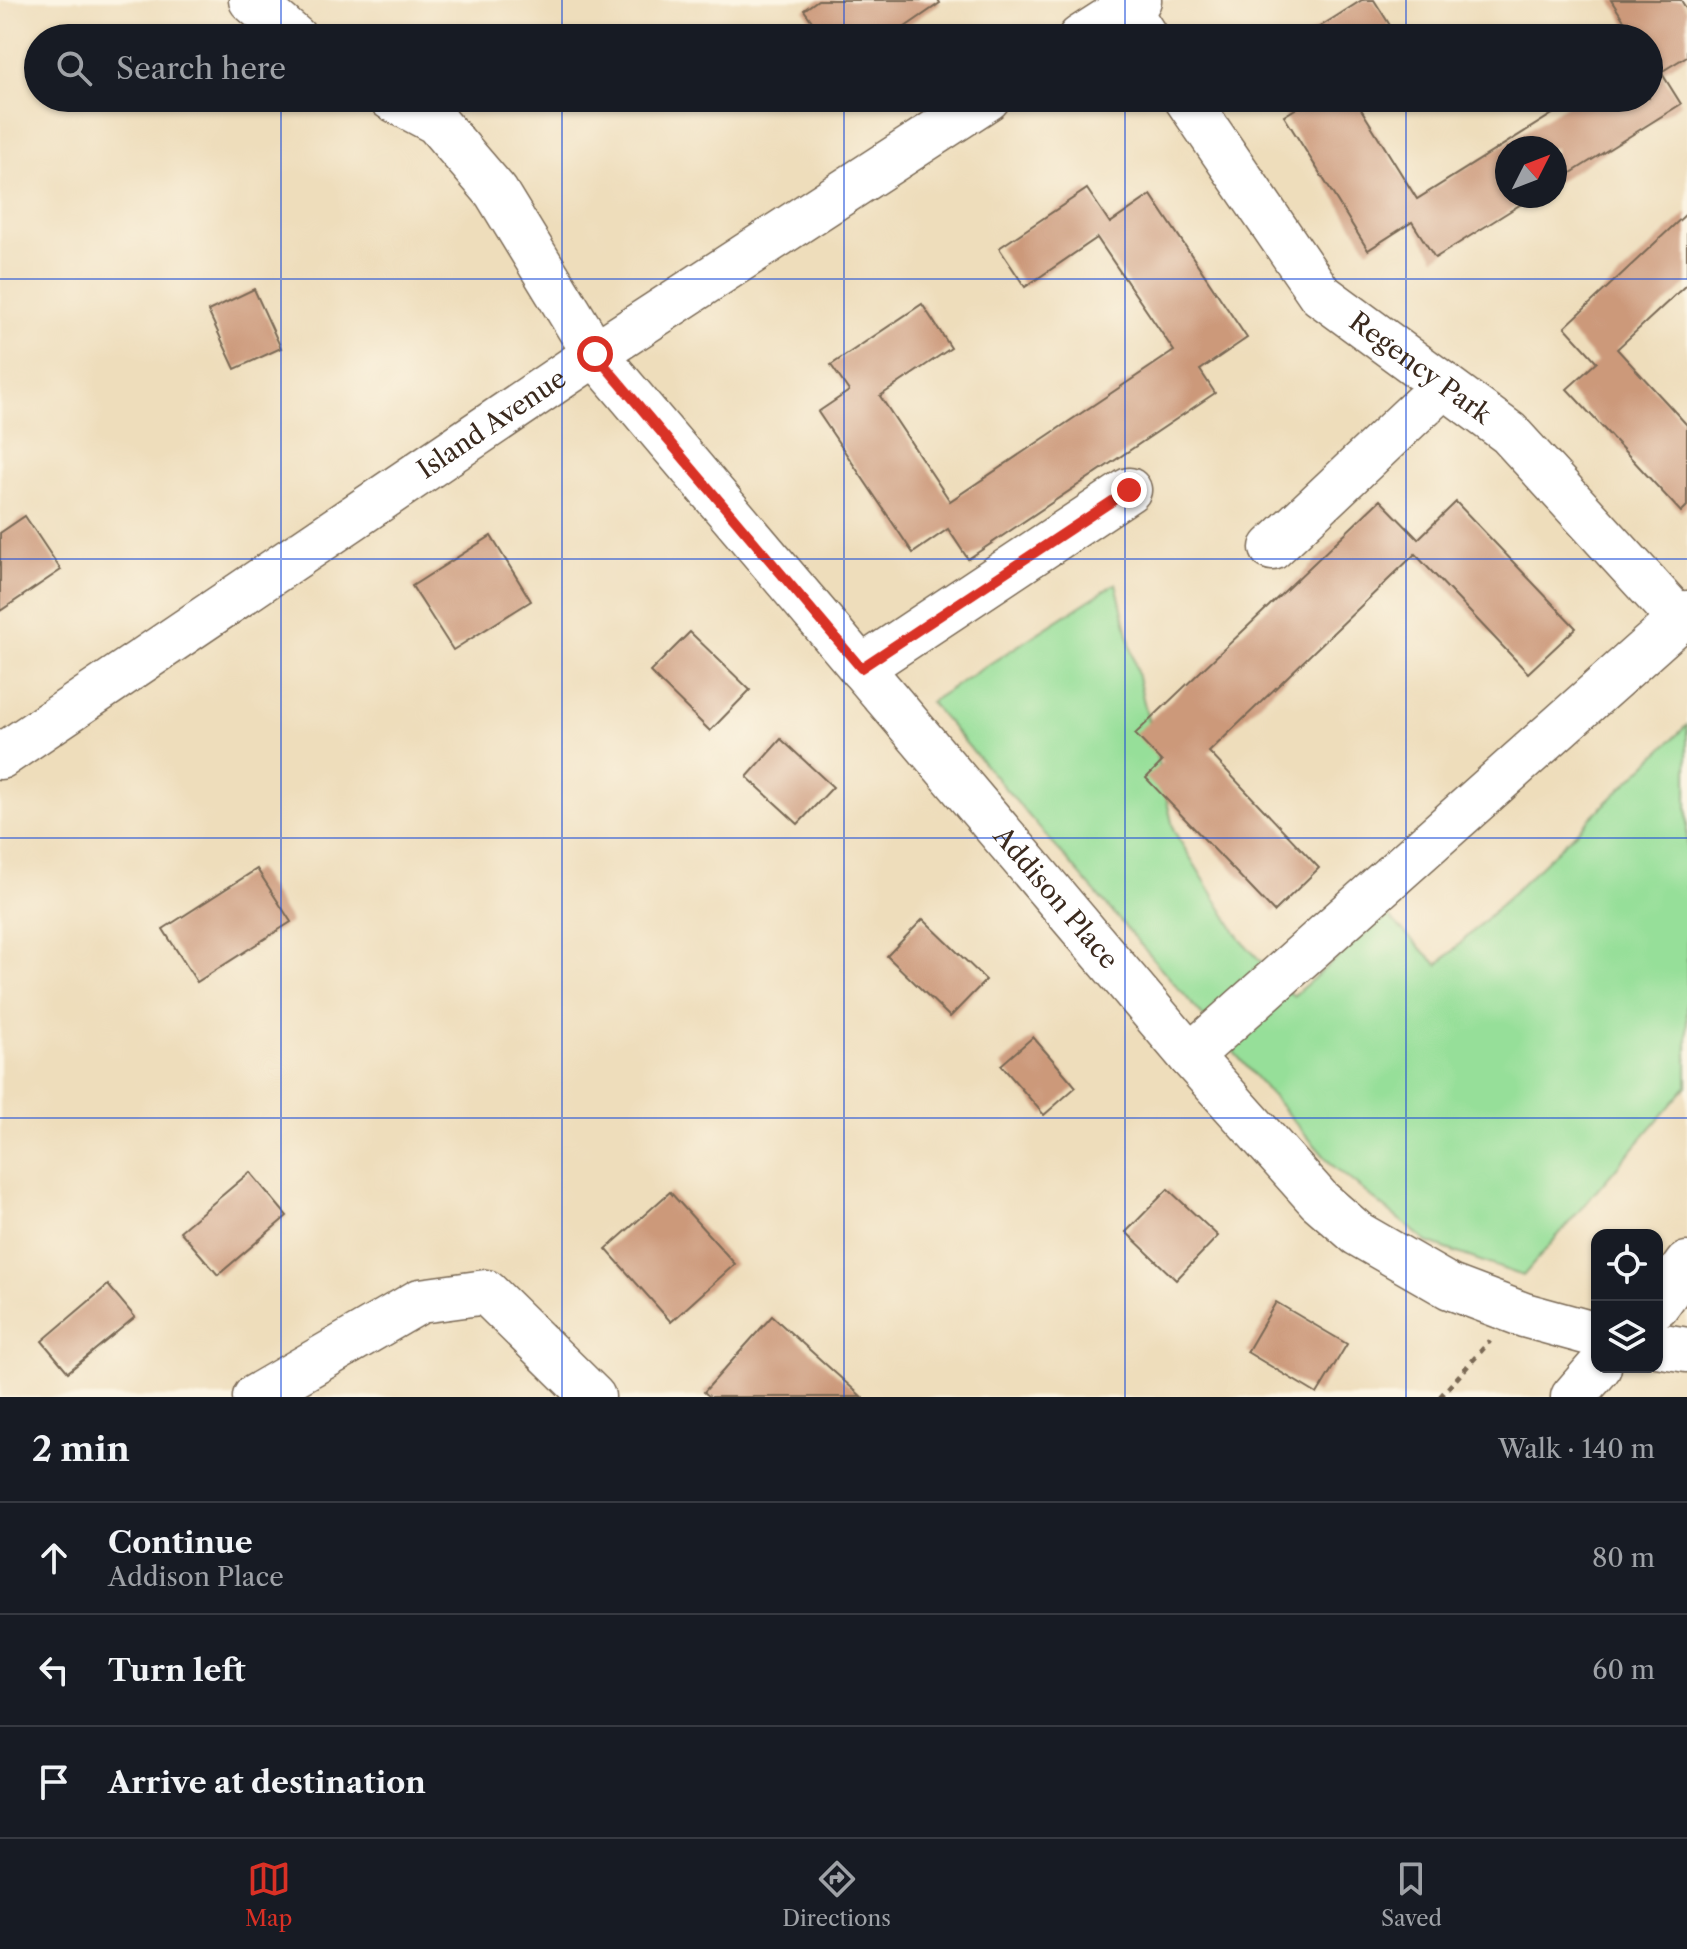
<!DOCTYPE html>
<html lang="en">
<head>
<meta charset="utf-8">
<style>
  body { margin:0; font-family:"Libre Caslon Text",serif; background:#20242c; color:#f1f3f6 }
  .controls { position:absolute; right:24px; bottom:24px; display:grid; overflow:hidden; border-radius:16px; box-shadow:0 2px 6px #0004 }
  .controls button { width:72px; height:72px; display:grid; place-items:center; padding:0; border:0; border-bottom:2px solid #363941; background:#171b24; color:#f1f3f6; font:40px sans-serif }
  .compass { position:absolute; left:1495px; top:136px; width:72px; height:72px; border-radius:50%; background:#171b24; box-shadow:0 2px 6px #0004; rotate:48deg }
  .stop { position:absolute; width:24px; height:24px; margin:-18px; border:6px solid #d93025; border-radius:50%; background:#fff }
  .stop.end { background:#d93025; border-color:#fff; box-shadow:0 2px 8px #0008 }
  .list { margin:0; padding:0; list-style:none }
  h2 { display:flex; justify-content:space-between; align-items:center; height:104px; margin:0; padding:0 32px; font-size:34px }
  h2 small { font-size:26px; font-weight:400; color:#9ea1a6 }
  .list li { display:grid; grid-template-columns:52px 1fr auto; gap:24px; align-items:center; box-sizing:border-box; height:112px; padding:0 32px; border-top:2px solid #363941 }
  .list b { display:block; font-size:30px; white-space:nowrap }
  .list p { margin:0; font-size:26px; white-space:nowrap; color:#9ea1a6 }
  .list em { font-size:26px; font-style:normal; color:#9ea1a6 }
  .icon { flex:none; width:44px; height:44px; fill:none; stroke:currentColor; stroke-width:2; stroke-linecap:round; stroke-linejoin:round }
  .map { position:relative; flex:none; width:1687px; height:1397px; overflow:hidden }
  .search { position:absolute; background:#171b24; box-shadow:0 2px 6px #0004; left:24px; right:24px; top:24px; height:88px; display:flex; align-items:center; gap:20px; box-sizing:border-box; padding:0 28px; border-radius:44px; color:#9ea1a6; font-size:30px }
  .sheet { height:440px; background:#171b24 }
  nav { display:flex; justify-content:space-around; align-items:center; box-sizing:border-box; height:112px; border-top:2px solid #363941; background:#171b24; font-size:22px; color:#9ea1a6 }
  nav a { display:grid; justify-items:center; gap:4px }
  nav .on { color:#d93025 }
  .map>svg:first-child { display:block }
</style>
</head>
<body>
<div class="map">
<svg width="1687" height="1397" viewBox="0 0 1687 1397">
  <rect width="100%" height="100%" fill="#fcf5e5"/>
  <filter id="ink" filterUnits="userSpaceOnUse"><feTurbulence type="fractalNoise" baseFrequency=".0125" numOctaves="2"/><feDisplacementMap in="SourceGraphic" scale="16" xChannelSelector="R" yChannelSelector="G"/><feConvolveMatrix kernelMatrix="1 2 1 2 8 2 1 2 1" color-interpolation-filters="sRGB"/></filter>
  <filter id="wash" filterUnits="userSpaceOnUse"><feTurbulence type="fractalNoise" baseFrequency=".006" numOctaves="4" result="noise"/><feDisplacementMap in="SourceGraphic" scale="32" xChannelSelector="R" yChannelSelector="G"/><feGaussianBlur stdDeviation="1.8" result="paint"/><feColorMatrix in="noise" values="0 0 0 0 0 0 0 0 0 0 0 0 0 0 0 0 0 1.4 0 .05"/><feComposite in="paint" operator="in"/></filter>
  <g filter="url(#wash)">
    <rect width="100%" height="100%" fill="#edb"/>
    <!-- green -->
    <path fill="#96df99" stroke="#68845c" stroke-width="2" d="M 1116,583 L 1174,831 L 1241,940 L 1293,996 L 1387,915 L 1438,965 L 1687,725 L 1687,1086 L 1523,1276 L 1427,1242 L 1332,1165 L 930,702 Z"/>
    <g id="blocks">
      <!-- building -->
      <g fill="#cc997a">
        <path d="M 818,0 L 938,0 L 940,3 L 889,38 L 824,38 L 804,10 Z"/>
        <path d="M 1362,0 L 1374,0 L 1398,38 L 1302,38 Z"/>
        <path d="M 1611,0 L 1681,0 L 1687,10 L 1687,56 L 1661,72 L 1681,104 L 1555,183 L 1555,148 L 1507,148 L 1507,196 L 1534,196 L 1435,258 L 1412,222 L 1368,250 L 1284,116 L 1313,98 L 1354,98 L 1417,199 L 1578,98 L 1649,98 L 1649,38 L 1635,38 Z"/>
        <path d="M 1087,189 L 1110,223 L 1151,195 L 1247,338 L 1200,370 L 1215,393 L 968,559 L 948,529 L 913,553 L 818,412 L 849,391 L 831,365 L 922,304 L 951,348 L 880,396 L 950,501 L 1174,351 L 1097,238 L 1025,287 L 999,248 Z"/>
        <path d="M 1687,213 L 1687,284 L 1617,349 L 1687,425 L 1687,506 L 1681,512 L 1567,389 L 1597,362 L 1565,327 Z"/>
        <path d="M 254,289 L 281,348 L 235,369 L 208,311 Z"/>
        <path d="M 1380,500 L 1418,539 L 1456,502 L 1576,628 L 1528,673 L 1415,554 L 1209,752 L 1319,868 L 1274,912 L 1146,778 L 1162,762 L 1135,734 Z"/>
        <path d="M 25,516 L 61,570 L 0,611 L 0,533 Z"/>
        <path d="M 491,536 L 531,601 L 453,650 L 412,586 Z"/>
        <path d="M 690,632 L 750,690 L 710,731 L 650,672 Z"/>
        <path d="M 781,739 L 833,787 L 798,824 L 747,777 Z"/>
        <path d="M 257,869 L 291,922 L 197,982 L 163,929 Z"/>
        <path d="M 923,919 L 986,980 L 950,1017 L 887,956 Z"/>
        <path d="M 1033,1037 L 1076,1087 L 1044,1115 L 1001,1065 Z"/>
        <path d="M 250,1172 L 287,1216 L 218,1275 L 180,1231 Z"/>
        <path d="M 1168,1189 L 1218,1236 L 1176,1280 L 1126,1232 Z"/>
        <path d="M 670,1192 L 735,1264 L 671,1322 L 606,1249 Z"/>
        <path d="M 108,1285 L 135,1317 L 68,1372 L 42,1341 Z"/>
        <path d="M 1276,1302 L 1347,1344 L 1317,1394 L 1247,1352 Z"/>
        <path d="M 772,1316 L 862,1397 L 710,1397 L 704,1392 Z"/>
      </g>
    </g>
  </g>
  <g filter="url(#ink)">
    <use href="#blocks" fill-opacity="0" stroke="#7a6955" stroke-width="2"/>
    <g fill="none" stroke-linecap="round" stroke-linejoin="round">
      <defs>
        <g id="minor">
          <path d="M 251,0 L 295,38"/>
          <path d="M 1127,8 L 1146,38"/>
          <path d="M 1080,38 L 1139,0"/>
          <path id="s1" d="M 391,98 L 436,122 L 496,192 L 595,354 L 1190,1056 L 1319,1200 L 1358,1234 L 1450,1287 L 1524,1315 L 1597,1335"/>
          <path id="s2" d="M 1186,98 L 1320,294 L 1509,433 L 1679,619"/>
          <path d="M 1272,548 L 1444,385"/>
          <path d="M 861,668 L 1129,490"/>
          <path id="s3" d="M 0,757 L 595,354 L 988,98"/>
          <path d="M 1190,1056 L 1687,613"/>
          <path d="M 1657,1305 L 1687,1264"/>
          <path d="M 1657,1345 L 1687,1350"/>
          <path d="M 255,1397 L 420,1301 L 486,1292 L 593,1397"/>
          <path d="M 1573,1397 L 1599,1367"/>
        </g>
      </defs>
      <!-- minor casing -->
      <use href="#minor" stroke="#7a6955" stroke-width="47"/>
      <!-- path -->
      <path stroke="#7a6955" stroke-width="5" stroke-dasharray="6 6" stroke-linecap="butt" d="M 1440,1397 L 1490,1341"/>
      <!-- minor -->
      <use href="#minor" stroke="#fff" stroke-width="44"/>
    </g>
  </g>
  <g fill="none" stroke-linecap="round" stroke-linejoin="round" filter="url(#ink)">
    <!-- route -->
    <path stroke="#d93025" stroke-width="10" d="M 595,354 L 861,668 L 1129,490"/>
  </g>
  <!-- grid -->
  <path fill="none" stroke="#1d4ed8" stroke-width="2" stroke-opacity="0.55" d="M 281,0 L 281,38M 562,0 L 562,38M 844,0 L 844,38M 1125,0 L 1125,38M 1406,0 L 1406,38M 281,98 L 281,1397M 562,98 L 562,1397M 844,98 L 844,1397M 1125,98 L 1125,1397M 1406,98 L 1406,1397M 0,279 L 1687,279M 0,559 L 1687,559M 0,838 L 1687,838M 0,1118 L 1687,1118"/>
  <g text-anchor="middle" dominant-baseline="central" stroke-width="6" stroke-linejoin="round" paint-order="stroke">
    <!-- street labels -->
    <g font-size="26" fill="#3b2a1e" stroke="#fcf5e5">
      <text stroke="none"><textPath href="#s2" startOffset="362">Regency Park</textPath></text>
      <text stroke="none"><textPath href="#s3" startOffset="594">Island Avenue</textPath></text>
      <text stroke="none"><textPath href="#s1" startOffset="1046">Addison Place</textPath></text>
    </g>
  </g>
</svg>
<div class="controls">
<button><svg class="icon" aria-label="locate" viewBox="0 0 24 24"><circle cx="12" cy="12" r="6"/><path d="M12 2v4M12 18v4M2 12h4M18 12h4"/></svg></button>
<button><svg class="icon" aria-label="layers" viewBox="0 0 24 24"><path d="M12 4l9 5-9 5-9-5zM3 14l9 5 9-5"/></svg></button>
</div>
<svg class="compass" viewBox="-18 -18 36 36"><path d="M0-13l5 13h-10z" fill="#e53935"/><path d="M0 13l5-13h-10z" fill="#9ea1a6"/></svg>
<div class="stop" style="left:595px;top:354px"></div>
<div class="stop end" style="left:1129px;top:490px"></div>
<div class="search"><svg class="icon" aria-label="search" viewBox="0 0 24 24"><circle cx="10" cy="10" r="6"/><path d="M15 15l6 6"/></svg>Search here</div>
</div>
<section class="sheet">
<h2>2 min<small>Walk · 140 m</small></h2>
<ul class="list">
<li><svg class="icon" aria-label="ahead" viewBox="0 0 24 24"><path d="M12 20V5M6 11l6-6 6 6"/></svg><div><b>Continue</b><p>Addison Place</p></div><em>80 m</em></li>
<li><svg class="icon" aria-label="left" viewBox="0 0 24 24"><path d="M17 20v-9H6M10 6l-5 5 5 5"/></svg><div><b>Turn left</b></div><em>60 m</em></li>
<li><svg class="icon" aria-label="arrive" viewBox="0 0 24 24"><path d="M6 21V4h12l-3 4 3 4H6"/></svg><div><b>Arrive at destination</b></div></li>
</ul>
</section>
<nav>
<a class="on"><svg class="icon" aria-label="map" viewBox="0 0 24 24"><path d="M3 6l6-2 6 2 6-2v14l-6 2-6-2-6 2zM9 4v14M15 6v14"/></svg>Map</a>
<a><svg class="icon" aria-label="directions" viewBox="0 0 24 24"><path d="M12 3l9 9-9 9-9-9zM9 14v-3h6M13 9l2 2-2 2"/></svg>Directions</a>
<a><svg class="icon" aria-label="saved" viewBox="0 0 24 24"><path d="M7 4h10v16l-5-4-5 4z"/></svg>Saved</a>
</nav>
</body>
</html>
